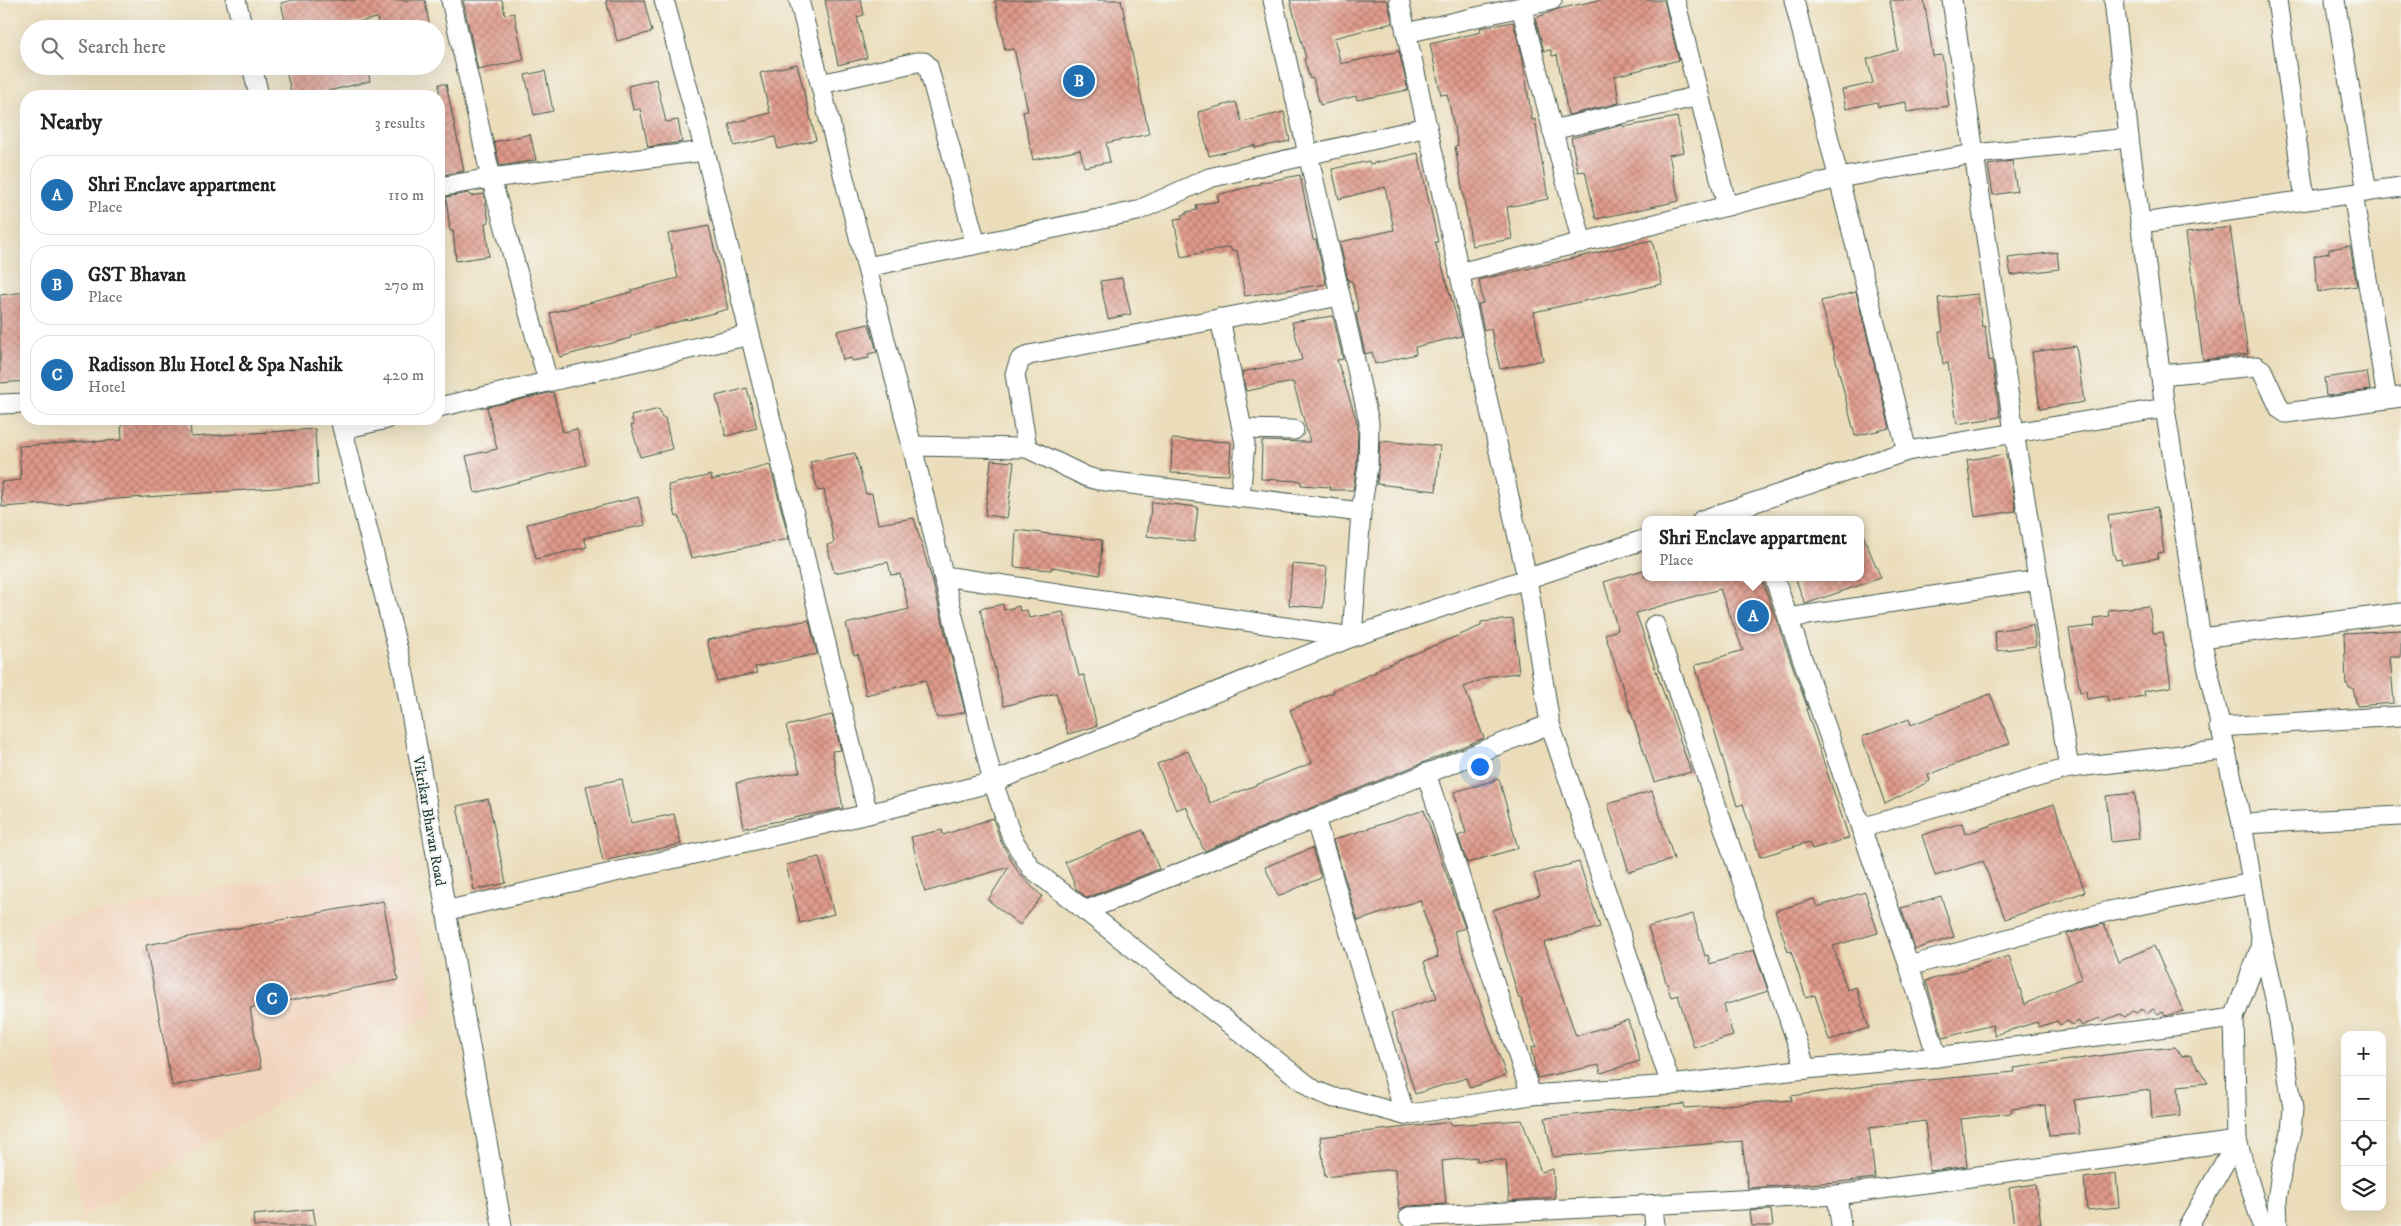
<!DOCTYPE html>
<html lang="en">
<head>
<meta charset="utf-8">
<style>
  body { margin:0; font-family:"IM FELL DW Pica",serif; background:#f2f2f2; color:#222 }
  .controls { position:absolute; right:15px; bottom:15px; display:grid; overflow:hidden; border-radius:10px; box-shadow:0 5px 20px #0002 }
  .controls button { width:45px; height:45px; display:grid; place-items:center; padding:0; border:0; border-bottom:1px solid #e0e0e0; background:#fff; color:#222; font:25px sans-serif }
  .you { position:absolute; left:1479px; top:766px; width:18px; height:18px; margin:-12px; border:4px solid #fff; border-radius:50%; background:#1a73e8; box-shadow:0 0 0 8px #1a73e833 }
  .badge { display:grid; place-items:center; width:32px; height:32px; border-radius:50%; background:#1f6fb2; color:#fff; font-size:16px; font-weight:700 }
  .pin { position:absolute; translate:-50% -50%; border:2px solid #fff; box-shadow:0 1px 5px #0006 }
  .popup { position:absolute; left:1642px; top:516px; width:222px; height:65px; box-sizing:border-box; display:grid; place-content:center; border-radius:10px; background:#fff; filter:drop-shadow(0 1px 4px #0005); font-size:16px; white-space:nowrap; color:#767676 }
  .popup b { font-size:19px; color:#222 }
  .popup::after { content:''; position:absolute; left:50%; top:100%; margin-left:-10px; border:10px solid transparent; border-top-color:#fff }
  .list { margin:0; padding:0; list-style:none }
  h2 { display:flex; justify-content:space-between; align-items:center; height:65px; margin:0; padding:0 20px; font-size:21px }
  h2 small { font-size:16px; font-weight:400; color:#767676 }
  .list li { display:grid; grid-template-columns:32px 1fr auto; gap:15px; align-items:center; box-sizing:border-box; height:80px; margin:0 10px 10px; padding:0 10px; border:1px solid #e0e0e0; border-radius:20px }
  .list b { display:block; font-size:19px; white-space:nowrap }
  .list p { margin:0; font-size:16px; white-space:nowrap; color:#767676 }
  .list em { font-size:16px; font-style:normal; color:#767676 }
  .icon { flex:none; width:28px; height:28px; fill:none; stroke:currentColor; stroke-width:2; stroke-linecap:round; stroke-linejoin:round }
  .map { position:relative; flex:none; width:2401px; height:1226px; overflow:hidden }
  .search { position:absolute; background:#fff; box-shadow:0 5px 20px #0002; left:20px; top:20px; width:425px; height:55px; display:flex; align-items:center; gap:12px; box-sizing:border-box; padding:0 18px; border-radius:28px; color:#767676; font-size:19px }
  .panel { position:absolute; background:#fff; box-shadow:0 5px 20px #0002; left:20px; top:90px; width:425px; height:335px; border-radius:20px }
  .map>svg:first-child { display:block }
</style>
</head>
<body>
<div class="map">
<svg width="2401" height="1226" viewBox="0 0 2401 1226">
  <defs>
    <pattern id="building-cross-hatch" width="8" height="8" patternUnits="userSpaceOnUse" patternTransform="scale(1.25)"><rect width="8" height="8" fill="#e09a8b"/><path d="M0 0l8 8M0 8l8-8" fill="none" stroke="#b57f72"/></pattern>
  </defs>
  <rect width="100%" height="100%" fill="#f6f6f2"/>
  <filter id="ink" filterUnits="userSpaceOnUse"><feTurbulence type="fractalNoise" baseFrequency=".02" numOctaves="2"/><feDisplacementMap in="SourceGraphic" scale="10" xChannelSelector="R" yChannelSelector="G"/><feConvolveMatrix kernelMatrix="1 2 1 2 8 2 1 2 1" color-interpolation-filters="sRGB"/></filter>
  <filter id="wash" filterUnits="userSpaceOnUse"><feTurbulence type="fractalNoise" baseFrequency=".0096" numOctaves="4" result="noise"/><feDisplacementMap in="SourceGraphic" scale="20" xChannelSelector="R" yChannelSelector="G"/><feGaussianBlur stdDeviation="1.12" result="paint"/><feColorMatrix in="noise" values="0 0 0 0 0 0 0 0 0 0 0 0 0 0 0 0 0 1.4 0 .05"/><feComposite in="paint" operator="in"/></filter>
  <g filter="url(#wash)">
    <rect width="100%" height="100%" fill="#ebddba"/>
    <!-- built -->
    <path fill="#f2d4be" d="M 400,855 L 436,1011 L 83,1217 L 30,925 Z"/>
    <g id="blocks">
      <!-- building -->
      <g fill="url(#building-cross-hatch)">
        <path d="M 293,0 L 425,0 L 430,29 L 379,29 L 377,18 L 326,29 L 287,29 L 281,3 Z"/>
        <path d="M 463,0 L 502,0 L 505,15 L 514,13 L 524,60 L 478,70 Z"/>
        <path d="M 606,0 L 644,0 L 652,32 L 617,41 Z"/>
        <path d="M 825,0 L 861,0 L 864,15 L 857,17 L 867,58 L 838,65 Z"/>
        <path d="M 995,0 L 1121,0 L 1149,134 L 1106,143 L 1110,162 L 1084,167 L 1080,150 L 1033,160 L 1023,112 L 1028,111 L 1014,49 L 1005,50 Z"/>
        <path d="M 1290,0 L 1387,0 L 1393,23 L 1334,38 L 1341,64 L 1399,51 L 1408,90 L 1357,100 L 1356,96 L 1320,105 L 1313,78 L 1310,79 L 1304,59 L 1306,58 Z"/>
        <path d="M 1599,0 L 1664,0 L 1679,60 L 1615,76 L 1619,103 L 1568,115 L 1557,55 L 1552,56 L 1551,50 L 1544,51 L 1535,18 L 1558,9 Z"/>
        <path d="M 1890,0 L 1924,0 L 1933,56 L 1942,55 L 1949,106 L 1907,112 L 1906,102 L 1878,107 L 1877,102 L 1846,109 L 1842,90 L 1873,83 L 1867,59 L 1898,50 Z"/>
        <path d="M 1513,22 L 1522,55 L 1532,120 L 1535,119 L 1548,199 L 1507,207 L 1512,239 L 1472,246 L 1455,146 L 1458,145 L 1447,94 L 1441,95 L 1430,44 L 1481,32 L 1480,28 Z"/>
        <path d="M 797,64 L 816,140 L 778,149 L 775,137 L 734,146 L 729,124 L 770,113 L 760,73 Z"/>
        <path d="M 285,66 L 367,66 L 370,81 L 308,96 L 292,96 Z"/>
        <path d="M 545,71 L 553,111 L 534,115 L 525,75 Z"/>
        <path d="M 656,79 L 666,122 L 678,120 L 682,142 L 648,147 L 640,109 L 633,110 L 628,86 Z"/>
        <path d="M 439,84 L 446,84 L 464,171 L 439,176 Z"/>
        <path d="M 1236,102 L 1242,122 L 1284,112 L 1290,141 L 1255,148 L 1255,145 L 1209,156 L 1198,112 Z"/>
        <path d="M 1677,117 L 1684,152 L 1669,155 L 1679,201 L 1596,219 L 1585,171 L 1578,172 L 1571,138 L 1623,125 L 1624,127 Z"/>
        <path d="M 530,134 L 536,160 L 500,166 L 494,142 Z"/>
        <path d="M 1418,153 L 1438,242 L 1435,242 L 1462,336 L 1415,347 L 1416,354 L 1375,364 L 1372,352 L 1365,354 L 1356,313 L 1359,312 L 1352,281 L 1348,281 L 1340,242 L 1394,230 L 1385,187 L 1339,199 L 1332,169 L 1369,161 L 1370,164 Z"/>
        <path d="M 2012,161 L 2017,191 L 1993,195 L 1988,165 Z"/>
        <path d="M 1300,175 L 1313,240 L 1316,240 L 1326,284 L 1245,296 L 1237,250 L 1232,251 L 1230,247 L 1181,257 L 1174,219 L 1183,218 L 1181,215 L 1187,214 L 1186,212 L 1197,210 L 1196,205 L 1219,201 L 1217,195 L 1260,184 L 1259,183 Z"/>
        <path d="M 469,193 L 470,196 L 484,194 L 489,222 L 485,223 L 489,256 L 456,261 L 453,231 L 450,231 L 446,197 Z"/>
        <path d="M 709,226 L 728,309 L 688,320 L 687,319 L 630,336 L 631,338 L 560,357 L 550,313 L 632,292 L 631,290 L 678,278 L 668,234 Z"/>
        <path d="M 2230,227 L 2248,354 L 2203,360 L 2186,233 Z"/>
        <path d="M 1652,240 L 1662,284 L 1534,312 L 1543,360 L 1500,369 L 1491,329 L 1484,330 L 1478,304 L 1483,303 L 1479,280 Z"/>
        <path d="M 2350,246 L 2357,286 L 2318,292 L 2314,256 L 2329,253 L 2329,249 Z"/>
        <path d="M 2057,252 L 2059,269 L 2011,275 L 2008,258 Z"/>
        <path d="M 1122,278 L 1131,314 L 1108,319 L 1100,281 Z"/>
        <path d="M 26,292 L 26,381 L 0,383 L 0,295 Z"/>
        <path d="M 1856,292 L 1890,428 L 1855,436 L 1821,301 Z"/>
        <path d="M 1978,294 L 1982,327 L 1985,326 L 1989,361 L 1992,360 L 2000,417 L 1957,424 L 1948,363 L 1943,364 L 1939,332 L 1943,332 L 1938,298 Z"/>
        <path d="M 1333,316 L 1343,359 L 1337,360 L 1358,425 L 1357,465 L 1353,490 L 1330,490 L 1330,487 L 1301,485 L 1301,481 L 1261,479 L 1262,441 L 1310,442 L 1293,382 L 1246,391 L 1242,372 L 1302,360 L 1292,322 Z"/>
        <path d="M 869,324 L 877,352 L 868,354 L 869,358 L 852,361 L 851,358 L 843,360 L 837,331 Z"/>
        <path d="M 2076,346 L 2084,402 L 2040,409 L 2032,352 Z"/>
        <path d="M 2367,372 L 2370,390 L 2326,396 L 2324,378 Z"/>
        <path d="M 747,388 L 757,428 L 726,436 L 716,396 Z"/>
        <path d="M 553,392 L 563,432 L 577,429 L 586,465 L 475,493 L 466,456 L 497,449 L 487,407 Z"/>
        <path d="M 659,409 L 662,418 L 665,418 L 672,449 L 640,457 L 631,425 L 634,425 L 631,416 Z"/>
        <path d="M 121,419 L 190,419 L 191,437 L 315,429 L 318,485 L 2,507 L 1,482 L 21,480 L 19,446 L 122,440 Z"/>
        <path d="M 1172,439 L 1231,442 L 1229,475 L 1171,473 Z"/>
        <path d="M 1380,441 L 1440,446 L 1436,491 L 1377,484 Z"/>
        <path d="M 855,453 L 866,494 L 872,493 L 878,524 L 914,518 L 933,583 L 965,712 L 937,718 L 925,680 L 866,695 L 858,654 L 854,655 L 846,624 L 909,609 L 900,574 L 891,575 L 888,562 L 834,573 L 827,545 L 834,543 L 824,490 L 818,491 L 810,462 Z"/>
        <path d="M 2006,454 L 2016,511 L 1975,517 L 1967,460 Z"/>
        <path d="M 991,460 L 1014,462 L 1007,518 L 985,515 Z"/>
        <path d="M 770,465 L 789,539 L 691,558 L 679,516 L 676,517 L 668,485 L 711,475 L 712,480 Z"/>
        <path d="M 638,497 L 645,525 L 584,538 L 587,547 L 536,559 L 527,524 Z"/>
        <path d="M 1152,502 L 1198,507 L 1194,542 L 1147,536 Z"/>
        <path d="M 2157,507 L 2164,552 L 2158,553 L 2158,558 L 2122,564 L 2121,559 L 2116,560 L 2113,552 L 2108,515 Z"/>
        <path d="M 1860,528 L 1881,578 L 1805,604 L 1795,577 L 1860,577 Z"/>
        <path d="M 1016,530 L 1102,540 L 1100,575 L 1052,567 L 1051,570 L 1014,567 Z"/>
        <path d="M 1292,564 L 1327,567 L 1323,608 L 1289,605 Z"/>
        <path d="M 1643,570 L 1645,577 L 1761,577 L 1808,709 L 1806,709 L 1849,838 L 1812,849 L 1809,842 L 1760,857 L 1743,804 L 1737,806 L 1695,665 L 1743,650 L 1720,589 L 1636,613 L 1691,772 L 1654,782 L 1605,634 L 1618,630 L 1604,582 Z"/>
        <path d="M 1003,604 L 1004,610 L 1019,606 L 1020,611 L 1027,610 L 1029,618 L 1063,612 L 1079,676 L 1084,675 L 1097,726 L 1068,734 L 1056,693 L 1004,706 L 980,609 Z"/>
        <path d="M 2149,606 L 2153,633 L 2163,632 L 2171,687 L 2144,691 L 2145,696 L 2108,701 L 2107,696 L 2087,699 L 2086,691 L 2080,692 L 2069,629 L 2095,626 L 2094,618 L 2109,616 L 2108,610 Z"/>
        <path d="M 1513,619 L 1519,673 L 1491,676 L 1464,687 L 1484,738 L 1204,851 L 1186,806 L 1176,810 L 1157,764 L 1188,751 L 1210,803 L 1312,763 L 1290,710 L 1334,692 L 1333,690 L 1376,672 L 1376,670 L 1481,626 L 1481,622 Z"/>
        <path d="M 809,620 L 817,654 L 755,667 L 757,673 L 717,681 L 707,640 Z"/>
        <path d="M 2033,625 L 2036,646 L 1997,651 L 1994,631 Z"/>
        <path d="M 2401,630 L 2401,657 L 2390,657 L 2394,703 L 2357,706 L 2353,688 L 2349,688 L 2348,684 L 2346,684 L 2344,633 Z"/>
        <path d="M 1990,694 L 2010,743 L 1928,775 L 1930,781 L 1885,804 L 1862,737 L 1909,719 L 1911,725 Z"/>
        <path d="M 832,715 L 841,750 L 832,751 L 843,808 L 744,828 L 736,783 L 800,772 L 786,726 Z"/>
        <path d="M 622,779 L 631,823 L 674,814 L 681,844 L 603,861 L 586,786 Z"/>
        <path d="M 1499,779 L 1518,848 L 1467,863 L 1458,836 L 1466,833 L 1454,792 Z"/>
        <path d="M 1652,791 L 1674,859 L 1629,872 L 1608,804 Z"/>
        <path d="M 2135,793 L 2139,839 L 2111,842 L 2106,796 Z"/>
        <path d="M 488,799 L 506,883 L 474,890 L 457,806 Z"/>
        <path d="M 2054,804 L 2085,892 L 2005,919 L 1983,861 L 1935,876 L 1922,835 L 1962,823 L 1965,834 Z"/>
        <path d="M 1424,810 L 1465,928 L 1454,931 L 1506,1075 L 1470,1088 L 1466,1078 L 1415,1094 L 1391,1013 L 1437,998 L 1424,962 L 1438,957 L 1420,900 L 1358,921 L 1333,840 Z"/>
        <path d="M 993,818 L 1001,842 L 1020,875 L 1042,896 L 1020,925 L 988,900 L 1009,867 L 925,892 L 911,837 L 942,830 L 943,835 Z"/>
        <path d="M 1143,830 L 1159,869 L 1087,898 L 1077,890 L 1065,862 Z"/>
        <path d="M 1312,848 L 1321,878 L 1278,896 L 1265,867 Z"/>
        <path d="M 819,857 L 834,914 L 800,923 L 786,865 Z"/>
        <path d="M 1579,862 L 1600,927 L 1544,943 L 1576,1036 L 1628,1020 L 1640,1061 L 1601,1073 L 1599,1065 L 1537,1078 L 1531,1048 L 1536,1047 L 1521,998 L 1519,999 L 1493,910 L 1540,895 L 1534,874 Z"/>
        <path d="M 1865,892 L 1878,933 L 1833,946 L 1847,990 L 1856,987 L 1869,1028 L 1829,1040 L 1815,995 L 1806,998 L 1791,951 L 1788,952 L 1775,911 L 1814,899 L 1817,907 Z"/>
        <path d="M 1941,896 L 1954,937 L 1915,949 L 1901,908 Z"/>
        <path d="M 383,901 L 398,980 L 250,1008 L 261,1069 L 172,1086 L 146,945 Z"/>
        <path d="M 1693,914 L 1705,956 L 1708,955 L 1710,964 L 1754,950 L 1768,991 L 1724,1005 L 1733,1036 L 1694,1048 L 1678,995 L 1671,997 L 1648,927 Z"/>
        <path d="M 2104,924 L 2118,962 L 2154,946 L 2183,1011 L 2165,1016 L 2163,1012 L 2158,1014 L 2153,1009 L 2147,1013 L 2142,1009 L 2136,1013 L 2132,1011 L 2125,1017 L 2120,1014 L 2103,1021 L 2099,1018 L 2082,1026 L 2079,1021 L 2072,1025 L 2068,1021 L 2060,1025 L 2057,1021 L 2039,1027 L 2037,1022 L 1995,1035 L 1992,1025 L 1943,1038 L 1926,981 L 2009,956 L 2025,1004 L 2082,978 L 2067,934 Z"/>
        <path d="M 2175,1047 L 2182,1056 L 2190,1055 L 2208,1083 L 2178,1086 L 2180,1116 L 2152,1119 L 2150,1090 L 2074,1100 L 2080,1134 L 2049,1136 L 2045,1105 L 2011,1109 L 2012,1113 L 1961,1119 L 1967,1166 L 1930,1171 L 1925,1121 L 1869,1128 L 1875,1178 L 1838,1182 L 1748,1188 L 1742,1141 L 1553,1157 L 1545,1118 L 1684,1104 L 1685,1108 L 1792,1100 L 1791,1096 L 1874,1085 L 2015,1072 L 2014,1068 L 2134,1051 Z"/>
        <path d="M 1522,1120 L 1541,1172 L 1553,1169 L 1555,1197 L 1509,1201 L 1506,1160 L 1477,1161 L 1477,1157 L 1442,1161 L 1446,1204 L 1408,1206 L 1399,1209 L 1395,1169 L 1325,1177 L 1320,1137 L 1451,1122 L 1451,1125 Z"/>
        <path d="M 2116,1174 L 2119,1207 L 2087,1210 L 2084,1178 Z"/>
        <path d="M 2036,1184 L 2041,1224 L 2014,1226 L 2009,1188 Z"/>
        <path d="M 313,1209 L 316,1226 L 254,1226 L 253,1215 Z"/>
        <path d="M 1771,1210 L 1773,1226 L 1752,1226 L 1750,1211 Z"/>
      </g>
    </g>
  </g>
  <g filter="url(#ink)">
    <use href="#blocks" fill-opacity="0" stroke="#3e5548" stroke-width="1"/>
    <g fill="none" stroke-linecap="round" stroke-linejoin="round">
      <defs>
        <g id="minor">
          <path d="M 236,0 L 243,29"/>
          <path d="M 799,0 L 912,446 L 993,782 L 1012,838 L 1031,868 L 1314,1090 L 1334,1098 L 1346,1099 L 1405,1115 L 1531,1095 L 1671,1085 L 1806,1069 L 1937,1057 L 2234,1018 L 2260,949 L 2261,936 L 2242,824 L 2201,638 L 2165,408 L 2129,138 L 2114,0"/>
          <path d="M 1399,0 L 1527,578 L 1550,724 L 1671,1085"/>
          <path d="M 1675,0 L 1727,206"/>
          <path d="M 1794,0 L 1907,451"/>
          <path d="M 1952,0 L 2014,432 L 2069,768"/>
          <path d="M 2277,0 L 2305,200"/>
          <path d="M 2335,0 L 2367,192"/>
          <path d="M 1521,7 L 1582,243"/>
          <path d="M 1406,33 L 1552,0"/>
          <path d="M 252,66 L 259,96"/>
          <path d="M 821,84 L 917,62 L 924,62 L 928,66 L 976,244"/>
          <path d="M 1552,130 L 1699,96"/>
          <path d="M 439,187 L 491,178 L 451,0"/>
          <path d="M 2353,194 L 2387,399"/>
          <path d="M 2141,223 L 2401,187"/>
          <path d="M 867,267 L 1137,211 L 1209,178 L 1427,127"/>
          <path d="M 1459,273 L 1839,178 L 1974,154 L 2129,138"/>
          <path d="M 1220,318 L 1245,444 L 1240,498"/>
          <path d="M 750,335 L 868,814"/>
          <path d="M 2160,375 L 2256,366 L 2262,370 L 2280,409 L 2286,413 L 2401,397"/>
          <path d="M 548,381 L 491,178 L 705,151"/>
          <path d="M 0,404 L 26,403"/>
          <path d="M 439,407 L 750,335 L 705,151 L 664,0"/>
          <path d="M 340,419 L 404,674 L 502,1226"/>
          <path d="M 343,429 L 387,419"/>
          <path d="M 1243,429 L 1294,430"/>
          <path d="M 912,446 L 1027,448 L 1087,477 L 1098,480 L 1361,512"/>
          <path d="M 1027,448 L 1015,374 L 1020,360 L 1029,355 L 1340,296"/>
          <path d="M 1702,520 L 1907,451 L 2165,408"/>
          <path d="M 944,576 L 1352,637 L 1361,512 L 1368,466 L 1369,422 L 1273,0"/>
          <path d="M 1774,577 L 1909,966 L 1937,1057"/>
          <path d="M 1788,618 L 2038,580"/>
          <path d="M 1655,625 L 1806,1069"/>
          <path d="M 2201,638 L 2401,613"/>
          <path d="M 2219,727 L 2401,716"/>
          <path d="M 1426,773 L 1531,1095"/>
          <path d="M 1315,818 L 1405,1115"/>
          <path d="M 2242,824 L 2401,816"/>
          <path d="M 1861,828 L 2069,768 L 2224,750"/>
          <path d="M 445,911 L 868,814 L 993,782 L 1352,637 L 1646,539"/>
          <path d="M 1085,911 L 1550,724"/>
          <path d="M 2262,940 L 2276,1003 L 2293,1108 L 2291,1132 L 2282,1167 L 2277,1200 L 2278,1226"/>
          <path d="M 1909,966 L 2109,911 L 2252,883"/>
          <path d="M 2234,1018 L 2237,1141 L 2262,1226"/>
          <path d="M 1837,1195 L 1841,1226"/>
          <path d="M 1653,1205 L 1655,1226"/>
          <path d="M 1409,1217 L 1837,1195 L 2237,1141"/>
          <path d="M 2188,1226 L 2237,1141"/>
        </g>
      </defs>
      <!-- minor casing -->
      <use href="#minor" stroke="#3e5548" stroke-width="21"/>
      <!-- minor -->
      <use href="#minor" stroke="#fff" stroke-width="19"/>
    </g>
  </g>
  <g text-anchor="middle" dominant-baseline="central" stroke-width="4" stroke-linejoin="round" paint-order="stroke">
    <!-- street labels -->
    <g font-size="15" fill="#1f3d34" stroke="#f6f6f2">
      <text transform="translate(429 821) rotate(80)">Vikrikar Bhavan Road</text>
    </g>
  </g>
</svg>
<div class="controls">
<button>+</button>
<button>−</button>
<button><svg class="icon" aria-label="locate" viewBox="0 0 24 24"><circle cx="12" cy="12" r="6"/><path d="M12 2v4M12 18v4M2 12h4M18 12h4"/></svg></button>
<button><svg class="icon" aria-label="layers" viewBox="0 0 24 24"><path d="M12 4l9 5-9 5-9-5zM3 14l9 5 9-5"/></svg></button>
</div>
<div class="you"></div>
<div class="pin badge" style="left:1753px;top:616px">A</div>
<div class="popup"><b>Shri Enclave appartment</b>Place</div>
<div class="pin badge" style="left:1079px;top:81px">B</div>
<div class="pin badge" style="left:272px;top:999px">C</div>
<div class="search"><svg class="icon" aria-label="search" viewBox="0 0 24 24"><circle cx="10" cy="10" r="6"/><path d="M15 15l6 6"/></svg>Search here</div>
<section class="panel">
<h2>Nearby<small>3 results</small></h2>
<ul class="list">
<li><span class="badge">A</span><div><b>Shri Enclave appartment</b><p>Place</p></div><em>110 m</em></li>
<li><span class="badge">B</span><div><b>GST Bhavan</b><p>Place</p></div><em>270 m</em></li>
<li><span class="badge">C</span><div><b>Radisson Blu Hotel &amp; Spa Nashik</b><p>Hotel</p></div><em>420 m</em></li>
</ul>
</section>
</div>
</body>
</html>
